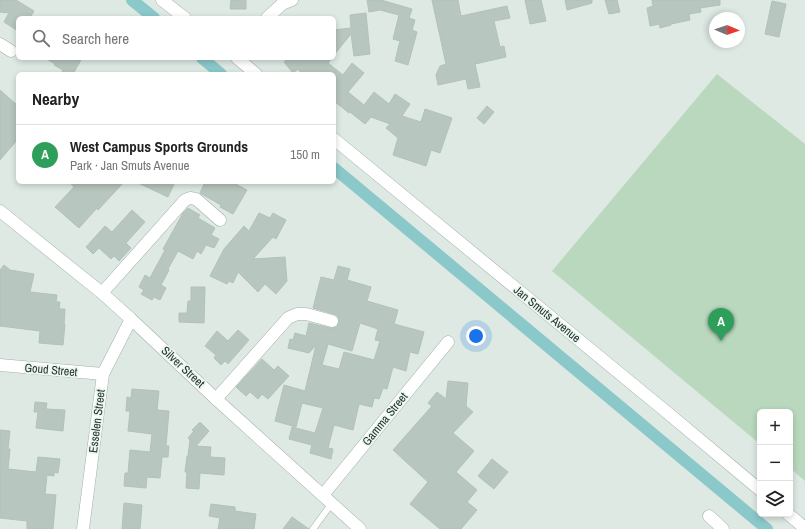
<!DOCTYPE html>
<html lang="en">
<head>
<meta charset="utf-8">
<style>
  body { margin:0; font-family:"Archivo Narrow",sans-serif; background:#f6f6f6; color:#222 }
  .controls { position:absolute; right:12px; bottom:12px; display:grid; overflow:hidden; border-radius:6px; box-shadow:0 2px 6px #0003 }
  .controls button { width:36px; height:36px; display:grid; place-items:center; padding:0; border:0; border-bottom:1px solid #e0e0e0; background:#fff; color:#222; font:20px sans-serif }
  .compass { position:absolute; left:709px; top:12px; width:36px; height:36px; border-radius:50%; background:#fff; box-shadow:0 2px 6px #0003; rotate:92deg }
  .you { position:absolute; left:476px; top:336px; width:14px; height:14px; margin:-10px; border:3px solid #fff; border-radius:50%; background:#1a73e8; box-shadow:0 0 0 6px #1a73e833 }
  .badge { display:grid; place-items:center; width:26px; height:26px; border-radius:50%; background:#7c3aed; color:#fff; font-size:13px; font-weight:700 }
  .pin { position:absolute; translate:-50% -33px; filter:drop-shadow(0 1px 2px #0008) }
  .pin::after { content:''; position:absolute; top:21px; width:14px; height:12px; background:inherit; clip-path:polygon(0 0,100% 0,50% 100%) }
  .list { margin:0; padding:0; list-style:none }
  h2 { display:flex; justify-content:space-between; align-items:center; height:52px; margin:0; padding:0 16px; font-size:17px }
  h2 small { font-size:13px; font-weight:400; color:#767676 }
  .list li { display:grid; grid-template-columns:26px 1fr auto; gap:12px; align-items:center; box-sizing:border-box; height:60px; padding:0 16px; border-top:1px solid #e0e0e0 }
  .list b { display:block; font-size:15px; white-space:nowrap }
  .list p { margin:0; font-size:13px; white-space:nowrap; color:#767676 }
  .list em { font-size:13px; font-style:normal; color:#767676 }
  .icon { flex:none; width:22px; height:22px; fill:none; stroke:currentColor; stroke-width:2; stroke-linecap:round; stroke-linejoin:round }
  .map { position:relative; flex:none; width:805px; height:529px; overflow:hidden }
  .search { position:absolute; background:#fff; box-shadow:0 2px 6px #0003; left:16px; top:16px; width:320px; height:44px; display:flex; align-items:center; gap:10px; box-sizing:border-box; padding:0 14px; border-radius:6px; color:#767676; font-size:15px }
  .panel { position:absolute; background:#fff; box-shadow:0 2px 6px #0003; left:16px; top:72px; width:320px; height:112px; border-radius:6px }
  .map>svg:first-child { display:block }
</style>
</head>
<body>
<div class="map">
<svg width="805" height="529" viewBox="0 0 805 529">
  <rect width="100%" height="100%" fill="#dee9e3"/>
  <!-- green -->
  <path fill="#b9d8bd" d="M 717,74 L 805,144 L 805,481 L 790,468 L 790,412 L 760,412 L 760,444 L 552,271 Z"/>
  <g fill="none" stroke-linecap="round" stroke-linejoin="round">
    <!-- canal -->
    <g stroke="#8ac8ca" stroke-width="12">
      <path d="M 132,0 L 154,18"/>
      <path d="M 202,58 L 221,74"/>
      <path d="M 334,168 L 767,529"/>
    </g>
  </g>
  <!-- building -->
  <g fill="#b7c6be" stroke="#b2c1b9" fill-rule="evenodd">
    <path d="M 0,0 L 16,0 L 34,11 L 30,18 L 18,18 L 18,31 L 4,22 L 9,13 L 0,12 Z"/>
    <path d="M 231,0 L 246,0 L 246,9 L 230,9 Z"/>
    <path d="M 367,0 L 381,0 L 412,9 L 409,18 L 415,20 L 412,30 L 417,32 L 408,65 L 395,61 L 400,41 L 393,39 L 399,15 L 380,10 L 369,12 Z"/>
    <path d="M 432,0 L 458,0 L 461,16 L 507,6 L 510,18 L 494,21 L 500,47 L 504,46 L 506,57 L 475,64 L 480,87 L 468,89 L 466,79 L 438,85 L 436,75 L 440,66 L 446,64 Z"/>
    <path d="M 525,0 L 541,0 L 546,21 L 530,24 Z"/>
    <path d="M 565,0 L 592,0 L 592,3 L 567,10 Z"/>
    <path d="M 605,0 L 617,0 L 620,12 L 609,14 Z"/>
    <path d="M 652,0 L 720,0 L 720,5 L 700,8 L 701,12 L 689,14 L 690,20 L 671,24 L 671,25 L 660,28 L 659,24 L 650,26 L 647,8 L 653,6 Z"/>
    <path d="M 772,1 L 786,4 L 779,37 L 765,34 Z"/>
    <path d="M 366,13 L 370,54 L 354,56 L 351,34 L 334,55 L 334,30 L 351,28 L 350,15 Z"/>
    <path d="M 45,58 L 82,58 L 73,74 L 61,74 L 63,70 L 54,65 L 55,64 Z"/>
    <path d="M 289,58 L 332,58 L 328,63 L 343,75 L 352,63 L 364,73 L 348,92 L 364,105 L 374,92 L 389,104 L 395,94 L 410,104 L 402,116 L 421,122 L 425,109 L 452,118 L 440,153 L 431,150 L 426,166 L 393,155 L 398,138 L 386,128 L 390,124 L 371,117 L 365,124 L 350,112 L 349,113 L 334,101 L 334,74 L 302,74 L 298,69 L 293,73 L 284,62 Z"/>
    <path d="M 0,90 L 18,106 L 18,139 L 0,160 Z"/>
    <path d="M 487,106 L 494,112 L 484,124 L 477,118 Z"/>
    <path d="M 69,182 L 124,182 L 98,210 L 97,208 L 79,228 L 55,207 L 74,187 Z"/>
    <path d="M 136,182 L 175,182 L 168,197 Z"/>
    <path d="M 205,182 L 232,182 L 247,190 L 233,214 L 220,207 L 221,205 L 200,193 Z"/>
    <path d="M 188,208 L 200,215 L 198,218 L 215,228 L 211,235 L 219,239 L 214,248 L 206,245 L 201,254 L 197,251 L 193,259 L 178,251 L 168,269 L 169,270 L 161,285 L 166,288 L 160,300 L 154,297 L 152,300 L 141,294 L 144,290 L 139,287 L 145,275 L 150,278 L 165,250 L 163,249 L 183,213 Z"/>
    <path d="M 132,210 L 145,222 L 126,243 L 131,248 L 119,261 L 114,256 L 111,259 L 99,248 L 93,254 L 86,247 L 105,226 L 112,232 Z"/>
    <path d="M 259,213 L 270,218 L 273,213 L 286,220 L 276,239 L 273,237 L 253,259 L 285,257 L 287,281 L 276,294 L 265,284 L 258,292 L 238,272 L 233,283 L 229,281 L 227,284 L 210,276 L 224,249 L 244,226 L 249,231 Z"/>
    <path d="M 4,265 L 10,270 L 34,274 L 30,292 L 57,295 L 56,302 L 60,302 L 59,309 L 65,309 L 64,324 L 65,324 L 63,345 L 39,343 L 40,331 L 0,326 L 0,270 Z"/>
    <path d="M 338,266 L 350,269 L 347,280 L 371,287 L 367,301 L 398,310 L 394,324 L 424,332 L 418,354 L 410,352 L 406,371 L 393,367 L 387,389 L 383,388 L 379,399 L 374,398 L 372,407 L 359,404 L 353,430 L 334,425 L 328,448 L 333,449 L 331,459 L 310,453 L 312,445 L 289,439 L 292,427 L 315,433 L 323,408 L 302,403 L 296,427 L 275,421 L 284,385 L 305,391 L 316,345 L 309,353 L 288,348 L 290,339 L 293,340 L 295,333 L 306,336 L 309,323 L 330,328 L 334,328 L 337,327 L 339,323 L 339,319 L 337,315 L 334,314 L 313,308 L 321,277 L 334,280 ZM 360,323 L 378,329 L 375,340 L 380,341 L 374,360 L 344,352 L 339,369 L 322,365 L 328,344 L 352,351 Z"/>
    <path d="M 191,287 L 205,287 L 204,323 L 179,322 L 179,313 L 187,313 L 188,301 L 191,301 Z"/>
    <path d="M 238,330 L 249,340 L 228,364 L 225,361 L 221,365 L 214,358 L 216,355 L 205,346 L 217,331 L 228,341 Z"/>
    <path d="M 262,359 L 274,370 L 278,366 L 289,376 L 268,399 L 262,394 L 258,399 L 250,392 L 246,396 L 236,387 Z"/>
    <path d="M 448,381 L 468,383 L 466,406 L 473,412 L 453,433 L 474,451 L 456,472 L 477,490 L 467,502 L 477,510 L 461,529 L 440,529 L 410,504 L 428,482 L 393,450 L 432,406 L 428,403 L 437,392 L 446,399 Z"/>
    <path d="M 132,389 L 159,391 L 157,410 L 169,411 L 166,446 L 169,446 L 168,457 L 162,457 L 160,478 L 147,477 L 146,488 L 124,486 L 125,473 L 128,473 L 130,450 L 150,452 L 152,434 L 128,431 L 130,411 L 126,411 L 127,397 L 131,398 Z"/>
    <path d="M 35,402 L 47,403 L 46,409 L 65,410 L 63,431 L 36,428 L 38,412 L 34,412 Z"/>
    <path d="M 200,422 L 209,431 L 196,446 L 211,447 L 210,457 L 225,458 L 224,475 L 200,473 L 199,489 L 186,488 L 187,472 L 185,472 L 187,456 L 188,456 L 190,440 L 188,438 L 194,431 L 192,430 Z"/>
    <path d="M 0,430 L 10,431 L 8,449 L 10,449 L 8,469 L 36,472 L 38,457 L 60,459 L 58,473 L 54,472 L 54,476 L 47,475 L 45,494 L 56,495 L 53,529 L 27,529 L 27,521 L 0,518 Z"/>
    <path d="M 492,459 L 508,472 L 494,489 L 478,476 Z"/>
    <path d="M 124,503 L 142,505 L 140,529 L 122,529 Z"/>
    <path d="M 211,504 L 235,507 L 235,511 L 256,514 L 254,529 L 218,529 L 220,518 L 209,516 Z"/>
    <path d="M 292,517 L 309,529 L 283,529 Z"/>
  </g>
  <g fill="none" stroke-linecap="round" stroke-linejoin="round">
    <defs>
      <path id="service" d="M 313,529 L 332,503"/>
      <g id="minor">
        <path d="M 162,0 L 185,18"/>
        <path d="M 267,18 L 282,4 L 292,0"/>
        <path d="M 0,44 L 11,51"/>
        <path d="M 237,58 L 256,74"/>
        <path d="M 334,139 L 669,414 L 760,490"/>
        <path d="M 0,211 L 102,293 L 131,319 L 216,399 L 360,529"/>
        <path d="M 102,293 L 185,200 L 190,198 L 196,199 L 220,220"/>
        <path d="M 0,365 L 103,374"/>
        <path d="M 216,399 L 288,318 L 297,314 L 306,314 L 332,321"/>
        <path d="M 323,495 L 448,342"/>
        <path d="M 788,514 L 805,528"/>
        <path d="M 709,516 L 723,529"/>
        <path d="M 83,529 L 103,374 L 131,319"/>
      </g>
    </defs>
    <!-- service casing -->
    <use href="#service" stroke="#a2b0a9" stroke-width="7"/>
    <!-- minor casing -->
    <use href="#minor" stroke="#a2b0a9" stroke-width="13"/>
    <!-- service -->
    <use href="#service" stroke="#fff" stroke-width="6"/>
    <!-- minor -->
    <use href="#minor" stroke="#fff" stroke-width="12"/>
  </g>
  <g text-anchor="middle" dominant-baseline="central" stroke-width="3.5" stroke-linejoin="round" paint-order="stroke">
    <!-- street labels -->
    <g font-size="12" fill="#21372e" stroke="#eef6f1">
      <text transform="translate(547 314) rotate(39)">Jan Smuts Avenue</text>
      <text transform="translate(183 367) rotate(43)">Silver Street</text>
      <text transform="translate(51 370) rotate(5)">Goud Street</text>
      <text transform="translate(385 419) rotate(-51)">Gamma Street</text>
      <text transform="translate(97 421) rotate(-83)">Esselen Street</text>
    </g>
  </g>
</svg>
<div class="controls">
<button>+</button>
<button>−</button>
<button><svg class="icon" aria-label="layers" viewBox="0 0 24 24"><path d="M12 4l9 5-9 5-9-5zM3 14l9 5 9-5"/></svg></button>
</div>
<svg class="compass" viewBox="-18 -18 36 36"><path d="M0-13l5 13h-10z" fill="#e53935"/><path d="M0 13l5-13h-10z" fill="#767676"/></svg>
<div class="you"></div>
<div class="pin badge" style="left:721px;top:341px;background:#2e9e5b">A</div>
<div class="search"><svg class="icon" aria-label="search" viewBox="0 0 24 24"><circle cx="10" cy="10" r="6"/><path d="M15 15l6 6"/></svg>Search here</div>
<section class="panel">
<h2>Nearby<small></small></h2>
<ul class="list">
<li><span class="badge" style="background:#2e9e5b">A</span><div><b>West Campus Sports Grounds</b><p>Park · Jan Smuts Avenue</p></div><em>150 m</em></li>
</ul>
</section>
</div>
</body>
</html>
